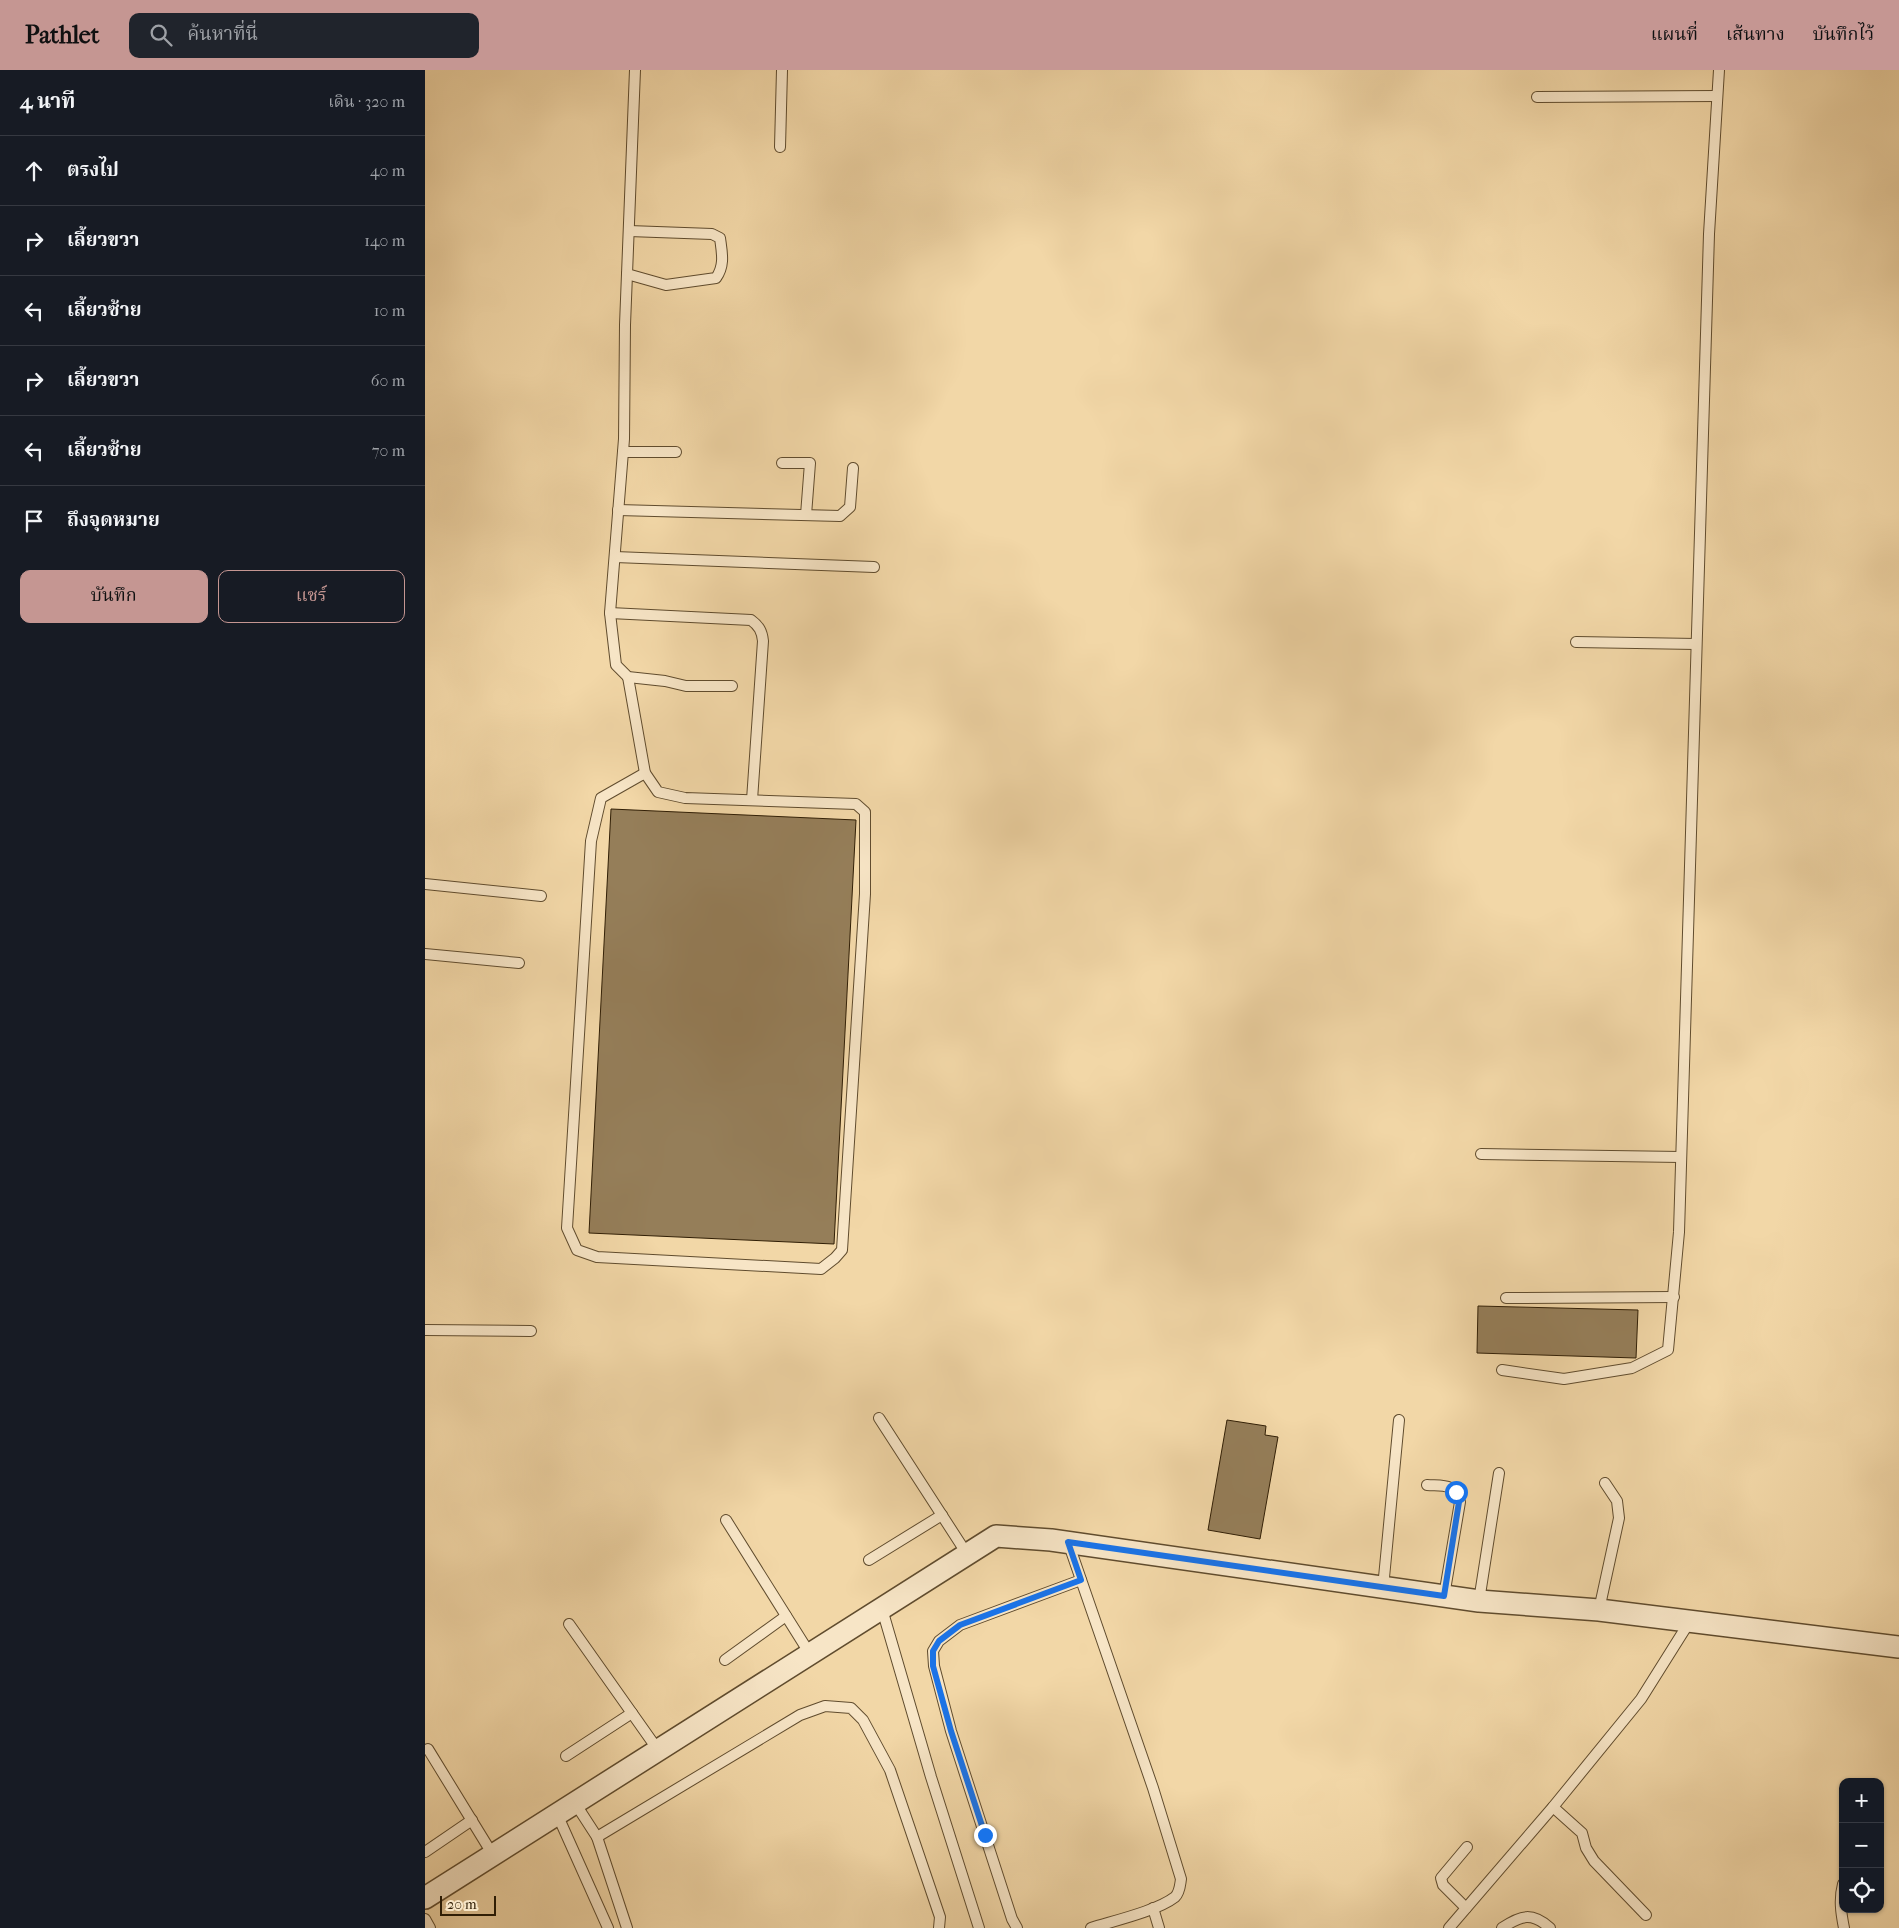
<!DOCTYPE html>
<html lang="th">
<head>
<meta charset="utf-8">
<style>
  body { margin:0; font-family:"IM FELL French Canon","Noto Serif Thai",serif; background:#20242c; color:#f1f3f6 }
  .controls { position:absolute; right:15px; bottom:15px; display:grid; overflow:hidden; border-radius:10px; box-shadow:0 1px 4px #0004 }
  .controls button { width:45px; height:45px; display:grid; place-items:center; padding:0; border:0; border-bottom:1px solid #363941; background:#171b24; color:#f1f3f6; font:25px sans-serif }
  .scale { position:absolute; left:15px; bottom:12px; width:56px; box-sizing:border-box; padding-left:5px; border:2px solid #301e05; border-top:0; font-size:14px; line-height:18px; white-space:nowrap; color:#301e05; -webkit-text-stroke:4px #f7e5c6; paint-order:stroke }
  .stop { position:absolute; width:15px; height:15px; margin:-11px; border:4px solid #1a73e8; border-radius:50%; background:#fff }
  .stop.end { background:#1a73e8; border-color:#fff; box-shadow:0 1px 5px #0008 }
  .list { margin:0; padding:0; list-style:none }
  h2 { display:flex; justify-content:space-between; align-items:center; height:65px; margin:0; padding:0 20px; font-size:21px }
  h2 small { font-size:16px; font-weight:400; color:#9ea1a6 }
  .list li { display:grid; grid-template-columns:32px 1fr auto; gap:15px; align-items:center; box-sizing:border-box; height:70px; padding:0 20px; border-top:1px solid #363941 }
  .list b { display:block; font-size:19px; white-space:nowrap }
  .list em { font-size:16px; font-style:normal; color:#9ea1a6 }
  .actions { display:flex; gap:10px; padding:15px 20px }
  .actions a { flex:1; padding:11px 0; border:1px solid #c59692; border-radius:10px; text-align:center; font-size:18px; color:#c59692 }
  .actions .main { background:#c59692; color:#111 }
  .icon { flex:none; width:28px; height:28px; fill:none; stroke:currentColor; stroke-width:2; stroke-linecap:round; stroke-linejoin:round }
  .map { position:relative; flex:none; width:1474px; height:1858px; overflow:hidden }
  header { display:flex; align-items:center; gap:30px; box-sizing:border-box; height:70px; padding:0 25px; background:#c59692; color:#111 }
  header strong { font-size:24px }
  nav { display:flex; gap:28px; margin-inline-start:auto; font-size:18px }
  .search { width:350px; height:45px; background:#20242c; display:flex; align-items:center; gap:12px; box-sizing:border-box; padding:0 18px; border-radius:10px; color:#9ea1a6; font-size:19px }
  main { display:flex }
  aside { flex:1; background:#171b24 }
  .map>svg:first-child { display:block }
</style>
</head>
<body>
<header>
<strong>Pathlet</strong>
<div class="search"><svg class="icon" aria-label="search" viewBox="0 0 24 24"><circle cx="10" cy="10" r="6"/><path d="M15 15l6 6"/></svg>ค้นหาที่นี่</div>
<nav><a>แผนที่</a><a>เส้นทาง</a><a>บันทึกไว้</a></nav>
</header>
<main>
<aside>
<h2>4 นาที<small>เดิน · 320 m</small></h2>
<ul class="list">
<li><svg class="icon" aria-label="ahead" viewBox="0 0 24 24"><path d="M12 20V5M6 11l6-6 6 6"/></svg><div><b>ตรงไป</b></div><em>40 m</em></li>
<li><svg class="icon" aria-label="right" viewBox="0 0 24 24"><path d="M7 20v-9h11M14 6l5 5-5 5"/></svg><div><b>เลี้ยวขวา</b></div><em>140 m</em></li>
<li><svg class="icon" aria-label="left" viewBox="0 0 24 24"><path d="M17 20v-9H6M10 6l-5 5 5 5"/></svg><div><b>เลี้ยวซ้าย</b></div><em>10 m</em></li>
<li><svg class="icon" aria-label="right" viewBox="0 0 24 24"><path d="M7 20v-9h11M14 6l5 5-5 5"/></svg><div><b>เลี้ยวขวา</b></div><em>60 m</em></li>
<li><svg class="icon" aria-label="left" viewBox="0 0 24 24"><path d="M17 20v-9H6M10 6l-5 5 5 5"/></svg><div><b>เลี้ยวซ้าย</b></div><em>70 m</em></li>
<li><svg class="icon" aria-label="arrive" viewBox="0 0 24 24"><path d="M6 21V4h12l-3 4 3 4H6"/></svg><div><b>ถึงจุดหมาย</b></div></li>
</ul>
<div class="actions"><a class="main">บันทึก</a><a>แชร์</a></div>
</aside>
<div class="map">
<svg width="1474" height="1858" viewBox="0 0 1474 1858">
  <rect width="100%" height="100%" fill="#f2d7a7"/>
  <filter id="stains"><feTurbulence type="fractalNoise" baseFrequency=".004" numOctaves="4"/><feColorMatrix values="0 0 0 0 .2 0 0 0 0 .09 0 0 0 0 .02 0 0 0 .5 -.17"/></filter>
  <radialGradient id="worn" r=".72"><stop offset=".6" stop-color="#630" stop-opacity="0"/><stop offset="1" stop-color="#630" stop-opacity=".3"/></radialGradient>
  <!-- building -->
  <g fill="#957e59" stroke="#301e05">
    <path d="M 186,739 L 431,750 L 409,1174 L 164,1163 Z"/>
    <path d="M 1053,1236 L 1213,1240 L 1211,1288 L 1052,1283 Z"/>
    <path d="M 802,1350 L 841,1356 L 840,1365 L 853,1367 L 835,1469 L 783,1460 Z"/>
  </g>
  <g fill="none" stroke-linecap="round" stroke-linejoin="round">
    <defs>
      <g id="service">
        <path d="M 210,0 L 200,255 L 199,369 L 185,543 L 191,595 L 203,607 L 240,611 L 261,616 L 307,616"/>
        <path d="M 1112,27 L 1292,26"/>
        <path d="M 355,77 L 357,0"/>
        <path d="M 202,204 L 241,215 L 291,208 C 300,195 297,183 295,168 L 287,164 L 204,161"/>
        <path d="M 198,382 L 251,382"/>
        <path d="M 357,393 L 385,393 L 381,445"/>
        <path d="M 193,440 L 415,446 L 425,437 L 428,398"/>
        <path d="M 190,487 L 449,497"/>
        <path d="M 185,543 L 326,550 C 334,556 337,561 338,571 L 327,730"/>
        <path d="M 1151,572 L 1271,574"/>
        <path d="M 203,607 L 220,703"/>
        <path d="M 220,703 L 233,722 L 260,728 L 431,734 L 440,742 L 440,824 L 417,1180 L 410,1188 L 396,1199 L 172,1187 L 152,1180 L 142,1158 L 166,771 L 176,728 Z"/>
        <path d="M 0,814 L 116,826"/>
        <path d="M 0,884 L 94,893"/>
        <path d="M 1056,1084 L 1256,1087"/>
        <path d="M 1081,1228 L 1249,1227"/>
        <path d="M 0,1260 L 106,1261"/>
        <path d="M 1077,1300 L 1139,1309 L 1207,1298 L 1243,1280 L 1254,1162 L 1284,164 L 1294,0"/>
        <path d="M 454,1348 L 542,1484"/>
        <path d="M 1002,1415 C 1020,1416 1028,1413 1035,1432 L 1019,1526"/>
        <path d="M 301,1450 L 385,1584"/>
        <path d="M 643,1472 L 728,1718 L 756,1809 C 755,1815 755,1822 750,1827 C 732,1841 688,1851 666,1858"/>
        <path d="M 444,1490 L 517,1445"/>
        <path d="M 958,1518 L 974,1350"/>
        <path d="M 1054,1531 L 1074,1403"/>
        <path d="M 457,1539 L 506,1707 L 554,1858"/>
        <path d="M 1174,1540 L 1194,1448 L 1192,1431 L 1180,1413"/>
        <path d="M 144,1554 L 233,1680"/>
        <path d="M 300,1590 L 361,1546"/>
        <path d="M 3,1679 L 68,1785"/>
        <path d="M 141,1686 L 207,1643"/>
        <path d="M 150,1733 L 172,1767"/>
        <path d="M 1128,1737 L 1157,1763 L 1161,1778 L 1169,1791 L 1221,1845"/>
        <path d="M 132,1744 L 183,1858"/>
        <path d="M 0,1782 L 47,1750"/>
        <path d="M 1418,1814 C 1414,1829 1416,1843 1419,1858"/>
        <path d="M 728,1838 L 734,1858"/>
        <path d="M 1041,1838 L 1018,1815 L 1016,1808 L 1042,1777"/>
        <path d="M 0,1849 L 5,1858"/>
        <path d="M 202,1858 L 172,1767 L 375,1645 L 400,1636 L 426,1638 L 438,1650 L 465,1700 L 515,1847 L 514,1858"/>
        <path d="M 592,1858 L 587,1849 L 526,1661 L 509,1596 L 508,1581 L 514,1571 L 535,1555 L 656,1510"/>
        <path d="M 1024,1858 L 1128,1737 L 1216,1629 L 1265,1551"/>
        <path d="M 1077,1858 C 1096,1845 1107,1842 1125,1858"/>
      </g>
      <path id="minor" d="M 0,1828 L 571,1466 L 626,1470 L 1054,1531 L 1174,1540 L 1474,1577"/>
    </defs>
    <!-- service casing -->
    <use href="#service" stroke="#604c2e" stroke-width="12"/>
    <!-- minor casing -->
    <use href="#minor" stroke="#604c2e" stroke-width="24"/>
    <!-- service -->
    <use href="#service" stroke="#f7e5c6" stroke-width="10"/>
    <!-- minor -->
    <use href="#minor" stroke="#f7e5c6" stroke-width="21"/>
  </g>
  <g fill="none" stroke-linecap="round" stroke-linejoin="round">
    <!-- route -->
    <path stroke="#1a73e8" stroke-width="6" d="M 560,1765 L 526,1661 L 508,1596 L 508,1581 L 514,1571 L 535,1555 L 656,1510 L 643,1472 L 1019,1526 L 1034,1432 L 1031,1422"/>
  </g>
  <rect width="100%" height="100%" filter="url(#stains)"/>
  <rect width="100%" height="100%" fill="url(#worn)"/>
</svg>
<div class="controls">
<button>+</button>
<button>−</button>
<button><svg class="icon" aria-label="locate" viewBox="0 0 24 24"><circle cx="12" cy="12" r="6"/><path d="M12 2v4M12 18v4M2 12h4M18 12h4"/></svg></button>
</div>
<div class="scale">20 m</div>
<div class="stop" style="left:1031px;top:1422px"></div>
<div class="stop end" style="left:560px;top:1765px"></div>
</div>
</main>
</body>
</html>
